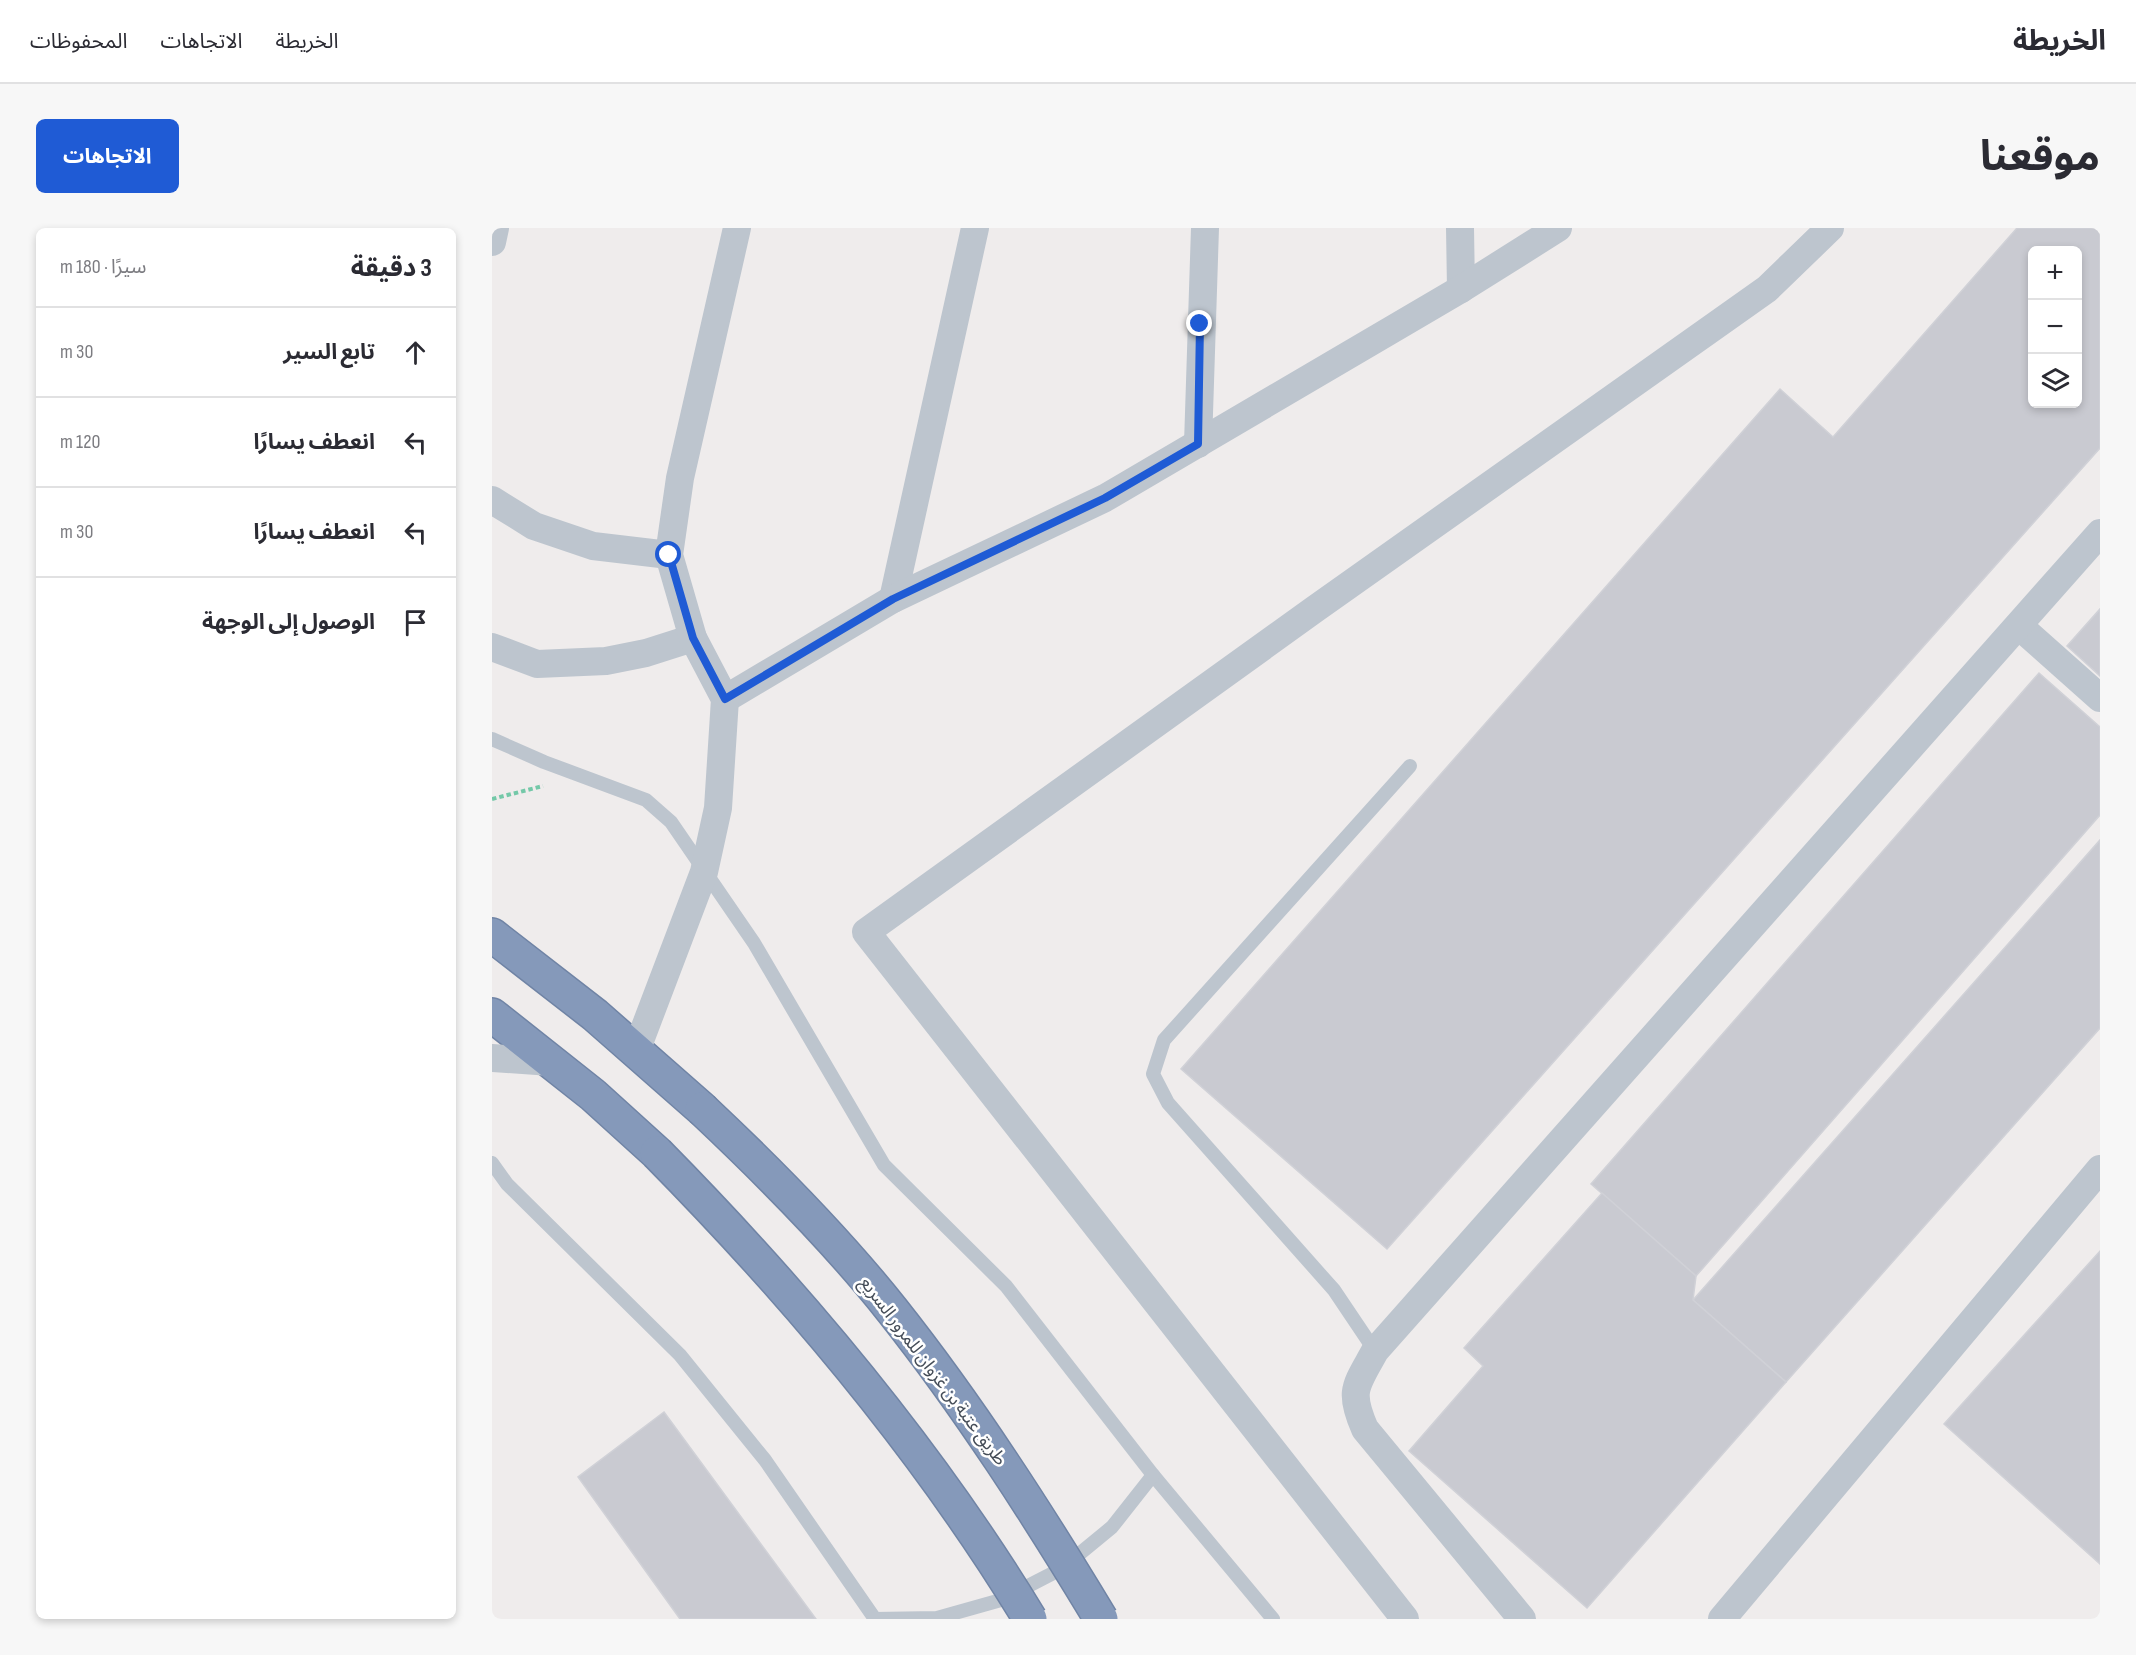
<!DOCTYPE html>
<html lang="ar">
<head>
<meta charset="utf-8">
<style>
  body { margin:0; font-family:"Sofia Sans Condensed","Noto Sans Arabic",sans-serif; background:#f7f7f7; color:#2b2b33; direction:rtl }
  .controls { position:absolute; right:18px; top:18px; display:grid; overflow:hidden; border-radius:9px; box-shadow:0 3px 9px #0003 }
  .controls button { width:54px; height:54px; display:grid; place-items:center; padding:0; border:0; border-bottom:2px solid #e1e1e2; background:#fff; color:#2b2b33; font:30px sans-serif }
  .stop { position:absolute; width:18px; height:18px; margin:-14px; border:4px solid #1f5bd5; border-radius:50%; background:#fff }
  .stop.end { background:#1f5bd5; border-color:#fff; box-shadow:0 2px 6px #0008 }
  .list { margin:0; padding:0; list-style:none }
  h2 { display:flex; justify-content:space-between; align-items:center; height:78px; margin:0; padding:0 24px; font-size:26px }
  h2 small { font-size:20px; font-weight:400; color:#7c7c81 }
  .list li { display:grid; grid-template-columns:39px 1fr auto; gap:18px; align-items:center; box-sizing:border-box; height:90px; padding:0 24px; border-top:2px solid #e1e1e2 }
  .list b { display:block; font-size:22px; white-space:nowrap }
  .list em { font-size:20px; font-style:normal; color:#7c7c81 }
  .icon { flex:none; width:33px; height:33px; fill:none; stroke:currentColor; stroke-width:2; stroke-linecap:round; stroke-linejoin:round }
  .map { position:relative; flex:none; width:1608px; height:1391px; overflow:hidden; direction:ltr; border-radius:9px }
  header { display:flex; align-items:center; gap:36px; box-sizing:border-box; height:84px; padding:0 30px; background:#fff; border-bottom:2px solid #e1e1e2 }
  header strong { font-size:28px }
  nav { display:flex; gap:33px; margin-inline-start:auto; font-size:21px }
  .intro { display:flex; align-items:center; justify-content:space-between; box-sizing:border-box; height:144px; padding:0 36px }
  h1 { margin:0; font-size:42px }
  .button { padding:15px 27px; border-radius:9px; background:#1f5bd5; color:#fff; font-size:21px; font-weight:700 }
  main { display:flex; gap:36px; padding:0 36px }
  aside { flex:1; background:#fff; border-radius:9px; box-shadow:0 3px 9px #0003 }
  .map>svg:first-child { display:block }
</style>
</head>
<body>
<header>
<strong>الخريطة</strong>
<nav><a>الخريطة</a><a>الاتجاهات</a><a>المحفوظات</a></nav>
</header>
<div class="intro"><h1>موقعنا</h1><a class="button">الاتجاهات</a></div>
<main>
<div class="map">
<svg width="1608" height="1391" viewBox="0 0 1608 1391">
  <rect width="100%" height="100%" fill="#efecec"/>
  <!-- building -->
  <g fill="#c9cad1" stroke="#d0d1d7" stroke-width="1.5" fill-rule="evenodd">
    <path d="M 1525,0 L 1608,0 L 1608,220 L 895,1021 L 689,841 L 1288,161 L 1341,209 ZM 1540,22 L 1586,22 L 1586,176 L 1540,176 Z"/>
    <path d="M 1608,381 L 1608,448 L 1575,418 Z"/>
    <path d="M 1547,445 L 1608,499 L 1608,587 L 1204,1048 L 1099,956 Z"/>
    <path d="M 1608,612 L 1608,800 L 1294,1154 L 1201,1072 Z"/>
    <path d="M 1110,965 L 1204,1048 L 1201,1072 L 1294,1154 L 1095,1380 L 917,1223 L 991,1138 L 972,1120 Z"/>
    <path d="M 1608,1023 L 1608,1336 L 1452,1196 Z"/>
    <path d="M 172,1184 L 324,1391 L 188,1391 L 86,1249 Z"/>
  </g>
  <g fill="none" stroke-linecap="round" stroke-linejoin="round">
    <defs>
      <g id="highway">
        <path d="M 0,707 L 103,787 L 210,881"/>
        <path d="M 0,787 L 101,867 L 165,925"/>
      </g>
    </defs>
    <!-- highway casing -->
    <use href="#highway" stroke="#7084a5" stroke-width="36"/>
    <!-- path -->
    <path stroke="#74c8a8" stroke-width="4" stroke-dasharray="4.5 3" stroke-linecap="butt" d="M 0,571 L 51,558"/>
    <!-- lane -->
    <g stroke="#bdc5ce" stroke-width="14">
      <path d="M 0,511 L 52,534 L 154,572 L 179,594 L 262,715 L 392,937 L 514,1058 L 661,1247 L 781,1391"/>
      <path d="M 0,935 L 15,956 L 188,1127 L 273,1232 L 383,1391"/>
      <path d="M 883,1123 L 842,1062 L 676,875 L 661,846 L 672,812 L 918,538"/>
      <path d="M 382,1391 L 445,1390 L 509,1372 L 569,1341 L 620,1299 L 661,1247"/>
    </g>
    <!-- street -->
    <g stroke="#bdc5ce" stroke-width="28">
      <path d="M 968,0 L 969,61"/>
      <path d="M 0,14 L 3,0"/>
      <path d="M 706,216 L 713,0"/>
      <path d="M 0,272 L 42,298 L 101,318 L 177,327"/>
      <path d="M 401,371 L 483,0"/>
      <path d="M 1527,398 L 1608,470"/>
      <path d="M 0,419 L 45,436 L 114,433 L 154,425 L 201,410"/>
      <path d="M 233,471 L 401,371 L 613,270 L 969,61 L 1066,0"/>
      <path d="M 144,823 L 212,644 L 226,580 L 233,471 L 201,410 L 177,327 L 188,250 L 245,0"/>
      <path d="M 0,830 L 59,834"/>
      <path d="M 913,1391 L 374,704 L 823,381 L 1275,61 L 1338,0"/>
      <path d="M 1030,1391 L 873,1201 C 856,1162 864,1158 883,1123 L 1608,305"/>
      <path d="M 1230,1391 L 1608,941"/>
    </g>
    <!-- highway -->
    <use href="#highway" stroke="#8599ba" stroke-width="33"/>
    <defs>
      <g id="highway-bridge">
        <path d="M 210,881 C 277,944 343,1010 400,1082 C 477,1179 545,1285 609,1391"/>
        <path d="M 165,925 C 304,1066 435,1221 538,1391"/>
      </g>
    </defs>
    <!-- highway-bridge casing -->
    <use href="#highway-bridge" stroke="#7084a5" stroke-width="36" stroke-linecap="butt"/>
    <!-- highway-bridge -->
    <use href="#highway-bridge" stroke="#8599ba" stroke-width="33"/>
  </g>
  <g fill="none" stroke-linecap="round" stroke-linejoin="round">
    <!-- route -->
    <path stroke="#1f5bd5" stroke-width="8" d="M 177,327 L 201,410 L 233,471 L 401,371 L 613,270 L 706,216 L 708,96"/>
  </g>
  <g text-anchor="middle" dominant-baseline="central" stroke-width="5" stroke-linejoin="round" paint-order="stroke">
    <!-- street labels -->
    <g font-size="18" fill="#454d58" stroke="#fff">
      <text transform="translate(441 1143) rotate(53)">طريق عتبة بن غزوان للمرور السريع</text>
    </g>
  </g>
</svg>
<div class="controls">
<button>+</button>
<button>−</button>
<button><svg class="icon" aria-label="layers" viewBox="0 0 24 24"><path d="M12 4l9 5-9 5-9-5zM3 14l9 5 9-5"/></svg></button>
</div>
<div class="stop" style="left:177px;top:327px"></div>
<div class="stop end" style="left:708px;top:96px"></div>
</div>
<aside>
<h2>3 دقيقة<small>سيرًا · 180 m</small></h2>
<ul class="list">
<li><svg class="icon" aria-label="ahead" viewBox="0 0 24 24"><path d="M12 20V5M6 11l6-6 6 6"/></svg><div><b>تابع السير</b></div><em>30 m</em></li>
<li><svg class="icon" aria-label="left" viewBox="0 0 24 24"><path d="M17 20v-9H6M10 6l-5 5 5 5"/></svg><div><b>انعطف يسارًا</b></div><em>120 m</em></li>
<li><svg class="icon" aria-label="left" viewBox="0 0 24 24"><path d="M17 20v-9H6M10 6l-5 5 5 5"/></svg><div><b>انعطف يسارًا</b></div><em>30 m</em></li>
<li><svg class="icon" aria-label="arrive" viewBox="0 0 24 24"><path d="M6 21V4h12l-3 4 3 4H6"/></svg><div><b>الوصول إلى الوجهة</b></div></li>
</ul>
</aside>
</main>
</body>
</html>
